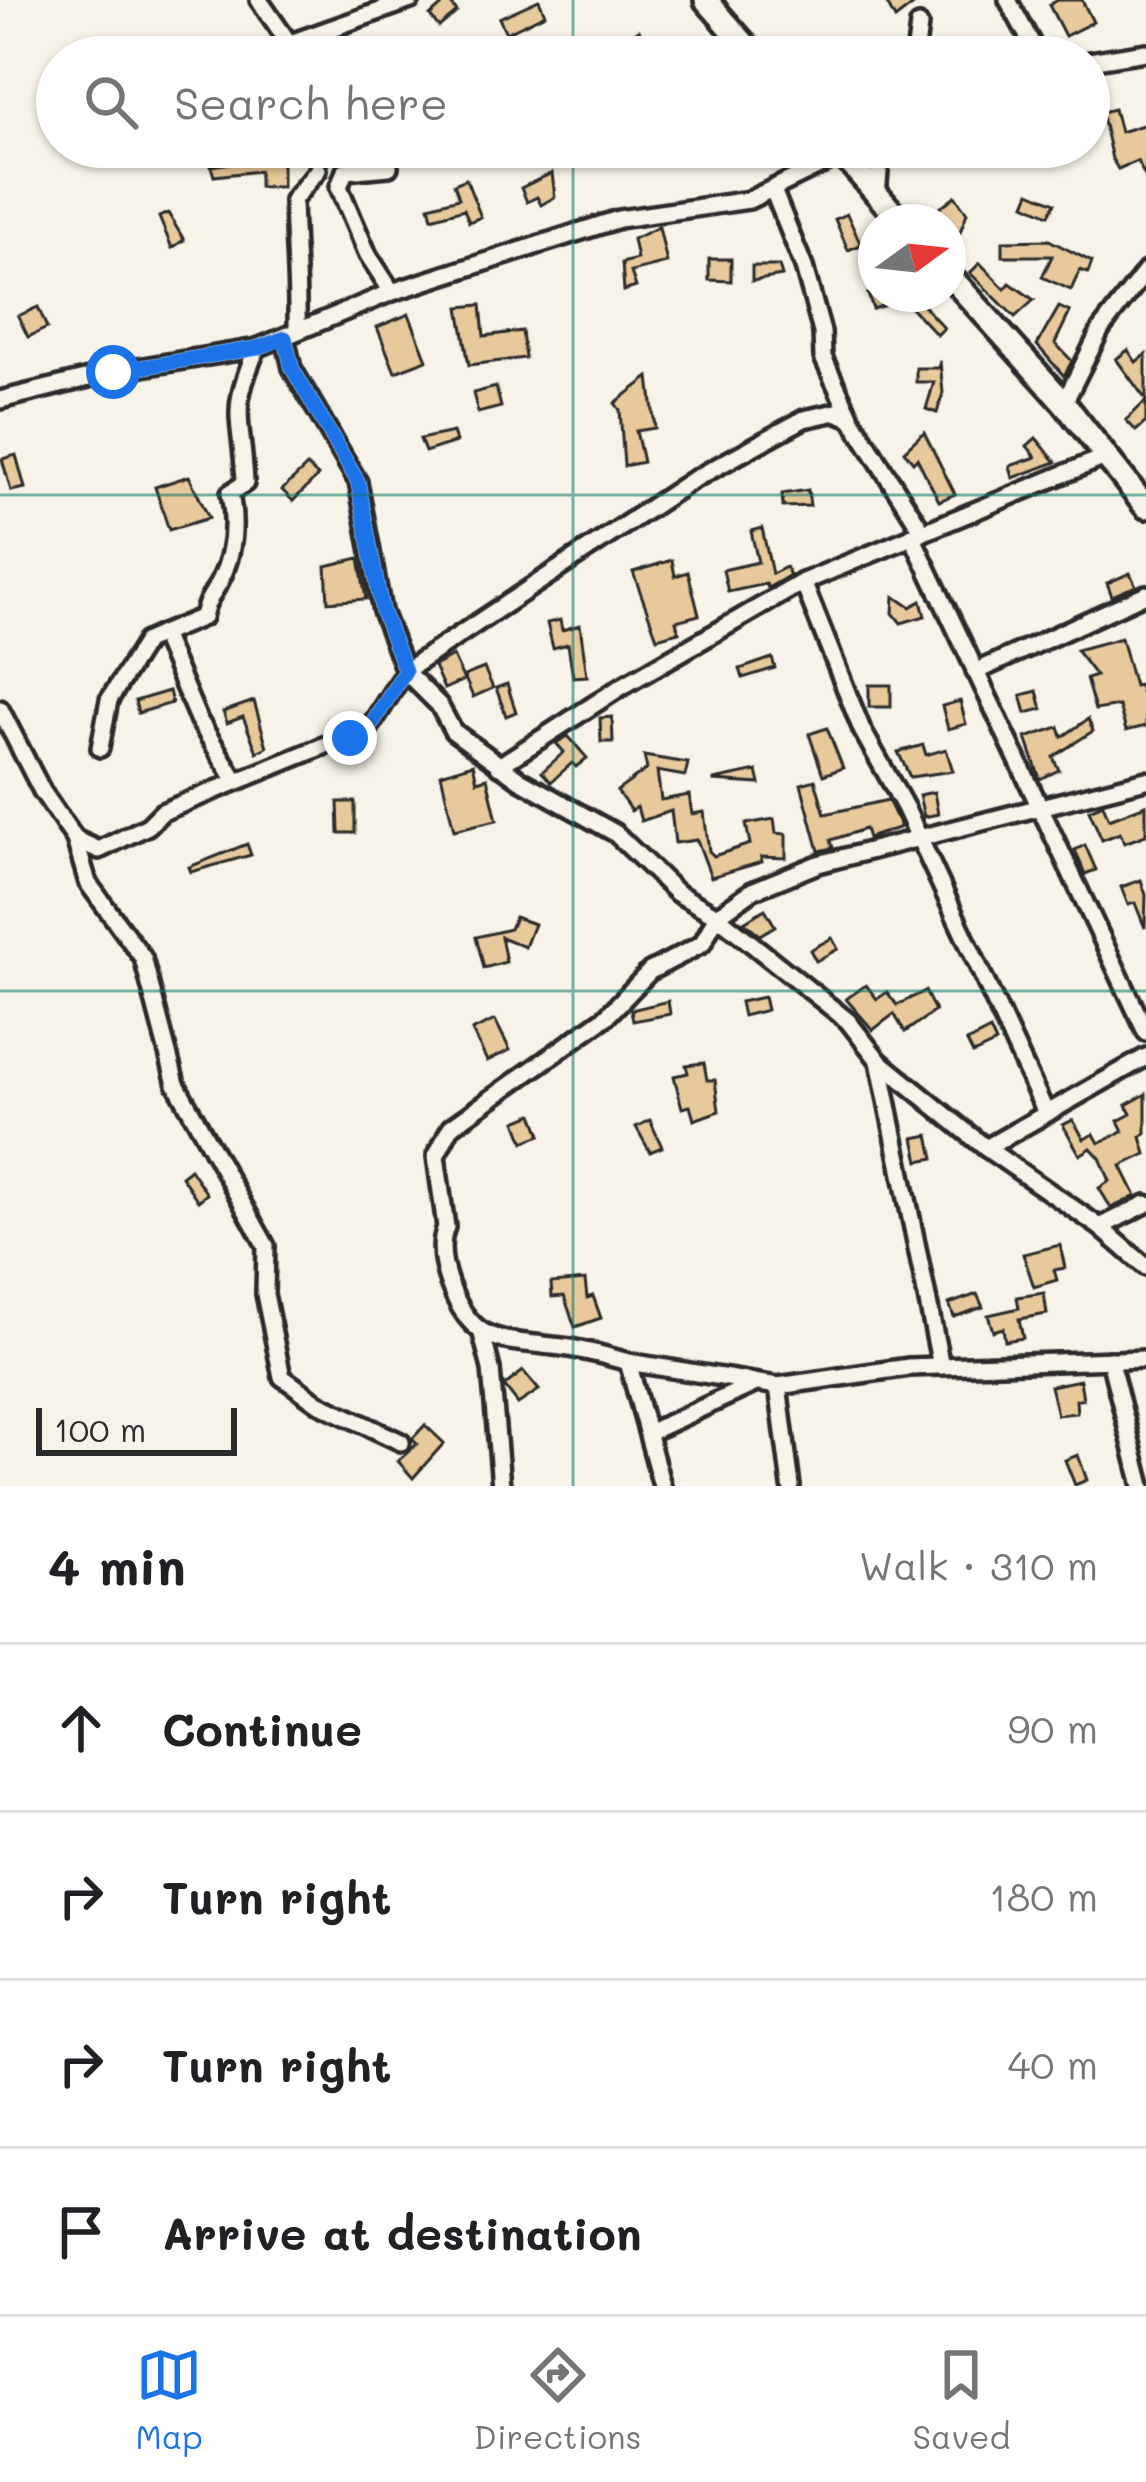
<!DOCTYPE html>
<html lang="en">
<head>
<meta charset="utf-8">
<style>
  body { margin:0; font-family:Mali,sans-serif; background:#f2f2f2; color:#202124 }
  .compass { position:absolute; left:858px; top:204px; width:108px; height:108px; border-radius:50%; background:#fff; box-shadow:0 3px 9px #0004; rotate:75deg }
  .scale { position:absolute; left:36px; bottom:30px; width:201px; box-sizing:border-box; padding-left:12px; border:6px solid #2b2b2b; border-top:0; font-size:33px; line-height:42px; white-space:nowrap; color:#2b2b2b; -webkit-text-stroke:9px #f7f3e8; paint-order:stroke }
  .stop { position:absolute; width:36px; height:36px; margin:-27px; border:9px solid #1a73e8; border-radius:50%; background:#fff }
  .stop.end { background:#1a73e8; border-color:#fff; box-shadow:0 3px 12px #0008 }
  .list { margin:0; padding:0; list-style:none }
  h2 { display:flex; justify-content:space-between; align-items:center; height:156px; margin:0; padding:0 48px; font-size:51px }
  h2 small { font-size:39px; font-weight:400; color:#757577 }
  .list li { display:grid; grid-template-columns:78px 1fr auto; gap:36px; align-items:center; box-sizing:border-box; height:168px; padding:0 48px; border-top:3px solid #e0e0e0 }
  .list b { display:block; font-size:45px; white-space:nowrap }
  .list em { font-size:39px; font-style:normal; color:#757577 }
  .icon { flex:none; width:66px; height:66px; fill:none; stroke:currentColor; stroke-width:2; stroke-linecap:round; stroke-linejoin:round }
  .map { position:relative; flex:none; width:1146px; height:1486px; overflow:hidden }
  .search { position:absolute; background:#fff; box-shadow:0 3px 9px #0004; left:36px; right:36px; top:36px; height:132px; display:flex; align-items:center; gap:30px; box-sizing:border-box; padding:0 42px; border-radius:66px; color:#757577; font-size:45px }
  .sheet { height:828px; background:#fff }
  nav { display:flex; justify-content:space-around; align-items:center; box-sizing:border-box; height:168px; border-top:3px solid #e0e0e0; background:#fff; font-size:33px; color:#757577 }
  nav a { display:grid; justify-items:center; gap:6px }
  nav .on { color:#1a73e8 }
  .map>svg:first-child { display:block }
</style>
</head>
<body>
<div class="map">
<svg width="1146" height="1486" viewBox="0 0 1146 1486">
  <rect width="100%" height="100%" fill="#f7f3e8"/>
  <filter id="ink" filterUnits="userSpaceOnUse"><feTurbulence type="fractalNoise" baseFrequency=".00833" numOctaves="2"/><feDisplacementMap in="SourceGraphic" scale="24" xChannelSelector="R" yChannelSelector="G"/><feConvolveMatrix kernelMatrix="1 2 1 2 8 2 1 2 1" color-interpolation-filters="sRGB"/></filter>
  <g filter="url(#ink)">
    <!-- building -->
    <g fill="#e7c99b" stroke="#2b2b2b" stroke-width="3">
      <path d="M 448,0 L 457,12 L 439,27 L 430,16 Z"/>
      <path d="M 539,0 L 545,14 L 506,33 L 499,18 Z"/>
      <path d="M 885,0 L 920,0 L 895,19 Z"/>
      <path d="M 1058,0 L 1082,0 L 1093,22 L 1065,36 L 1049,5 Z"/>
      <path d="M 639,30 L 656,57 L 632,57 L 622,40 Z"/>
      <path d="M 1114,109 L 1120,132 L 1146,124 L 1146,178 L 1137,161 L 1118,169 L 1112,159 L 1101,112 Z"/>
      <path d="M 251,160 L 282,160 L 282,187 L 259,187 L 259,171 L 214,176 L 211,166 Z"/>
      <path d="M 552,173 L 555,197 L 541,205 L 537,197 L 527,202 L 521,188 Z"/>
      <path d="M 466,179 L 481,217 L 469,222 L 464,209 L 432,218 L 429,206 L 459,198 L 454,184 Z"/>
      <path d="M 1030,192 L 1055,203 L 1049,215 L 1025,204 Z"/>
      <path d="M 955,196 L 967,213 L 959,235 L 948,242 L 948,222 L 921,222 Z"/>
      <path d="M 168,213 L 184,240 L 172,248 L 159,217 Z"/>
      <path d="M 847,214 L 861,245 L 848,250 L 835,219 Z"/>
      <path d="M 659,227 L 667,263 L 631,272 L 636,287 L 624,291 L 622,263 L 637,259 L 633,239 Z"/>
      <path d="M 1049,240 L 1092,262 L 1088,273 L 1080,270 L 1071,290 L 1042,277 L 1052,256 L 1003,256 L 1003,241 Z"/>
      <path d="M 709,259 L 731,259 L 731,281 L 709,280 Z"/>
      <path d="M 980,263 L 1005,289 L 1010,283 L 1034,300 L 1015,317 L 970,273 Z"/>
      <path d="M 752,266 L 779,266 L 782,276 L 752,281 Z"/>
      <path d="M 868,294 L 912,294 L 912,296 L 873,309 Z"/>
      <path d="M 916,298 L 944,328 L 937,335 L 909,305 Z"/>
      <path d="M 481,305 L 484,336 L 522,331 L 525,358 L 469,365 L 459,307 Z"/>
      <path d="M 38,307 L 47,328 L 28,337 L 18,316 Z"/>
      <path d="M 1059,307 L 1070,312 L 1055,343 L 1072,361 L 1064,376 L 1037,345 Z"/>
      <path d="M 409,314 L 427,360 L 395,372 L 377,327 Z"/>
      <path d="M 1128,350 L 1136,362 L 1146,354 L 1146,400 L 1116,359 Z"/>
      <path d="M 940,361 L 943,393 L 937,413 L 926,409 L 934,382 L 916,382 L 916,368 L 938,368 Z"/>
      <path d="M 649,377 L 655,428 L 636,431 L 643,462 L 624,466 L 620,410 L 615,403 Z"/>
      <path d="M 496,387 L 501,407 L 478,413 L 473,393 Z"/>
      <path d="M 1146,401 L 1146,422 L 1136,431 L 1126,420 Z"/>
      <path d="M 453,432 L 456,442 L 425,452 L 420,439 Z"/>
      <path d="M 924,432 L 955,494 L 939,501 L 917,458 L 913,462 L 904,451 Z"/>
      <path d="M 1036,438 L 1056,462 L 1013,478 L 1010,466 L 1036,457 L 1027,446 Z"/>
      <path d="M 16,455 L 25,488 L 11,491 L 2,459 Z"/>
      <path d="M 307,466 L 318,476 L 293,501 L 282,490 Z"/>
      <path d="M 189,476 L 209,518 L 169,530 L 155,487 Z"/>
      <path d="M 808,490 L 810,506 L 783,507 L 782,494 Z"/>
      <path d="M 762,528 L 772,574 L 786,567 L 790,575 L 768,588 L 766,584 L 728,592 L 723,570 L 758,562 L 751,531 Z"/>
      <path d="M 359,558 L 366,599 L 328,602 L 326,566 Z"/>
      <path d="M 672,560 L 675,576 L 688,572 L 699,615 L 676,621 L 679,632 L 657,638 L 633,572 Z"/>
      <path d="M 1130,573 L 1136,586 L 1112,596 L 1107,583 Z"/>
      <path d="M 894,596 L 910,607 L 921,601 L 925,616 L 901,623 L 893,613 Z"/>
      <path d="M 560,620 L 562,630 L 580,625 L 587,676 L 573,677 L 568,644 L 553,648 L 547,623 Z"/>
      <path d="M 1121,638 L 1134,686 L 1139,685 L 1146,707 L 1146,726 L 1126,731 L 1119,706 L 1095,710 L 1086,679 L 1096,676 L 1076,650 Z"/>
      <path d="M 453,656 L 464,680 L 444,689 L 434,666 Z"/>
      <path d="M 772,658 L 775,668 L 743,678 L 740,669 Z"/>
      <path d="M 484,668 L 493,688 L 473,697 L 464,676 Z"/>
      <path d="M 507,684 L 516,712 L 506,716 L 496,688 Z"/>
      <rect x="869" y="685" width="22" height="22"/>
      <path d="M 169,691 L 172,703 L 138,713 L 135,701 Z"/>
      <path d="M 1037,691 L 1042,709 L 1026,713 L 1021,695 Z"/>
      <path d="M 254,701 L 267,747 L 257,752 L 243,717 L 227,723 L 223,712 Z"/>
      <path d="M 960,701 L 966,724 L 948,729 L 942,706 Z"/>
      <path d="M 612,717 L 613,742 L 601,742 L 600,718 Z"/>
      <path d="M 1088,719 L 1093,731 L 1053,757 L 1059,770 L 1040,779 L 1026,738 L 1059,727 L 1062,737 Z"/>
      <path d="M 827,728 L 843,768 L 823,775 L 809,734 Z"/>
      <path d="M 568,736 L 587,758 L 576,767 L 572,763 L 551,782 L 542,772 L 564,752 L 556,743 Z"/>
      <path d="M 923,745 L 926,755 L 946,749 L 953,771 L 910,777 L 898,752 Z"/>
      <path d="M 644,756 L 688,763 L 685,776 L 657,771 L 661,800 L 689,795 L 692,814 L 704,812 L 709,851 L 714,856 L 750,844 L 746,824 L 774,819 L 776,833 L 786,834 L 786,858 L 761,857 L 762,862 L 711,877 L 697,840 L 675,843 L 671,811 L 641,821 L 637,807 L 631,811 L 617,791 L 647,769 Z"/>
      <path d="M 473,764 L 477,781 L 487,778 L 497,820 L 454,830 L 441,774 Z"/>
      <path d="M 757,771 L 760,784 L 714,781 L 714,780 Z"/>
      <path d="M 815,780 L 825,814 L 888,800 L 901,827 L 868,838 L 865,829 L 831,840 L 833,848 L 819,851 L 801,784 Z"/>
      <path d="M 934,792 L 938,814 L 924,817 L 919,795 Z"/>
      <path d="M 338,802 L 355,802 L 355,833 L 339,833 Z"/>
      <path d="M 1103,804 L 1109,819 L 1146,805 L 1146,835 L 1124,843 L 1120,833 L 1102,840 L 1089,810 Z"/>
      <path d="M 247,844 L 251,855 L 191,872 L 189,867 Z"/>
      <path d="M 1085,845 L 1096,870 L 1085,874 L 1075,850 Z"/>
      <path d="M 1141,880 L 1146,895 L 1145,928 L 1135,903 L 1128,905 L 1121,887 Z"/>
      <path d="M 765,909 L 775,926 L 760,935 L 744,922 Z"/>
      <path d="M 515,917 L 534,924 L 525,947 L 501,937 L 506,962 L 484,968 L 476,937 L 510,929 Z"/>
      <path d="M 832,938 L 838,949 L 816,961 L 810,950 Z"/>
      <path d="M 866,985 L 877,999 L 887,992 L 897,1005 L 925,991 L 935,1011 L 905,1032 L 894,1014 L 873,1030 L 846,999 Z"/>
      <path d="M 764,997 L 767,1010 L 743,1016 L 740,1002 Z"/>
      <path d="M 668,1001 L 670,1014 L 633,1021 L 631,1010 Z"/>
      <path d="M 495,1020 L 510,1050 L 487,1061 L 472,1031 Z"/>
      <path d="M 990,1030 L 996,1043 L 973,1054 L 967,1042 Z"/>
      <path d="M 704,1063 L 707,1080 L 715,1080 L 719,1111 L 694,1120 L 690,1106 L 682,1108 L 674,1076 L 688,1073 L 686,1065 Z"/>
      <path d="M 1146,1094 L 1146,1133 L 1141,1137 L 1146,1154 L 1121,1166 L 1136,1196 L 1111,1208 L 1099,1188 L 1110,1181 L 1100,1158 L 1091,1148 L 1080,1155 L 1063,1125 L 1073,1120 L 1084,1139 L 1094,1134 L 1099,1143 L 1123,1131 L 1118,1121 L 1131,1114 L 1126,1105 Z"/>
      <path d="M 533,1114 L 541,1135 L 524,1142 L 516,1121 Z"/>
      <path d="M 650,1120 L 662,1147 L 650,1152 L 636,1127 Z"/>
      <path d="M 929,1135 L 934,1158 L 919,1161 L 914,1138 Z"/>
      <path d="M 190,1169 L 207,1194 L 198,1201 L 181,1176 Z"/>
      <path d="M 1060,1245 L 1065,1268 L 1054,1270 L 1057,1280 L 1034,1287 L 1023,1254 Z"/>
      <path d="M 585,1280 L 587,1298 L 593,1296 L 601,1318 L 575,1327 L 564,1296 L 552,1297 L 551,1283 Z"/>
      <path d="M 1044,1293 L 1047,1314 L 1019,1319 L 1023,1338 L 1005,1341 L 1003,1328 L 993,1331 L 988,1315 L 1019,1308 L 1017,1297 Z"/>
      <path d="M 977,1294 L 983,1307 L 954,1317 L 949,1304 Z"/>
      <path d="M 523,1371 L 539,1390 L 518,1404 L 504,1386 Z"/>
      <path d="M 1080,1380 L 1083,1399 L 1076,1400 L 1077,1413 L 1057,1415 L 1050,1386 Z"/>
      <path d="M 425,1425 L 444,1443 L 413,1478 L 398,1461 L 417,1444 L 412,1439 Z"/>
      <path d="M 1078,1455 L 1087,1480 L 1075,1485 L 1065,1460 Z"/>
    </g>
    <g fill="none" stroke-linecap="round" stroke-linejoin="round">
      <defs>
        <g id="street">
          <path d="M 259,0 L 289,43"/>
          <path d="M 1008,0 L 1039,57"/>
          <path d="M 251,57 L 411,0"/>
          <path d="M 915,57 L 919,25"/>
          <path d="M 1089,61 L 1146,52"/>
          <path d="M 389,167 L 345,171 L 339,187 L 368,255 L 392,292"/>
          <path d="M 773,190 L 804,267 L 822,332 L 823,357 L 851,418 L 923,532"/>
          <path d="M 877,196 L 881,147"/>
          <path d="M 297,330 C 298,285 294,244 293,200 L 318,170"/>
          <path d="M 285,338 L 292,368 L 358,482 L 382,611 L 405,671 L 439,705 L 453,731 L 520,780 L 615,833 L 677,893 L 717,916 L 848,1021 L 879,1061 L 986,1148 L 1100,1227 L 1146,1267"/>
          <path d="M 0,400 L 113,372 L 257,348 L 392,292 L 619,219 L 749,200 L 842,155"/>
          <path d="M 1064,403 L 1101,329 L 1146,271"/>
          <path d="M 912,536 L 1146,1032"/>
          <path d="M 803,582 L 862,730 L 905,807 L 1046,1113"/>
          <path d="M 975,672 L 1146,594"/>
          <path d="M 0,709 L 42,791 L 75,839 L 88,883 L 143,958 L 176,1084 L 266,1246 L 265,1294 L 282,1377 L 318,1403 L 401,1442"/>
          <path d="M 100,748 L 109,700 L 146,641 L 162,634"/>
          <path d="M 499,766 L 621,687 L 803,582 L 1105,457"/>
          <path d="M 236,781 L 198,719 L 162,634 L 203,617 C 206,601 212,595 220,581 C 234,553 236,523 230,493 L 245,483 C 242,415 228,415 257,348"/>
          <path d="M 75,839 L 99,850 L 148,826 L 162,812 L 370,727 L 405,671 L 691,481 L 804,419 L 836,412 L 851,418"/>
          <path d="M 879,1061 L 941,1366"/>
          <path d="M 986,1148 L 1146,1057"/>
          <path d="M 1100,1227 L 1146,1204"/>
          <path d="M 482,1334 L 491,1369 L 501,1486"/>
          <path d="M 1110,1360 L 1142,1486"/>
          <path d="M 628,1362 C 604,1355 579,1348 553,1346 C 497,1339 472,1344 449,1283 C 443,1266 439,1244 446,1227 L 436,1156 L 451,1127 L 606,1017 L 650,971 L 702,944 L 717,916 L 752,891 L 818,864 L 1146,780"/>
          <path d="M 778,1386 L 791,1486"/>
          <path d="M 648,1433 L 754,1384"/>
          <path d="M 662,1486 L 628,1362 L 778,1386 L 909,1367 L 1146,1359"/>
        </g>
        <g id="secondary">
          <path d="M 706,0 L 756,57"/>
          <path d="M 836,147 L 901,222"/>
          <path d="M 948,274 L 1064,403 L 1146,507"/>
        </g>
      </defs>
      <!-- street casing -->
      <use href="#street" stroke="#2b2b2b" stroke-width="24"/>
      <!-- secondary casing -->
      <use href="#secondary" stroke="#2b2b2b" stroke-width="30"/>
      <!-- street -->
      <use href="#street" stroke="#f7f3e8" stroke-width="15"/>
      <!-- secondary -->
      <use href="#secondary" stroke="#f7f3e8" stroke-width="21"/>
    </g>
  </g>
  <g fill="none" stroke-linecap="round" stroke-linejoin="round" filter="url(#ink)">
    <!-- route -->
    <path stroke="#1a73e8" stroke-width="15" d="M 113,372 L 257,348 L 285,338 L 292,368 L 358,482 L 382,611 L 405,671 L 370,727 L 350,738"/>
  </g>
  <!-- grid -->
  <path fill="none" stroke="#0f766e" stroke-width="3" stroke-opacity="0.55" d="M 573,0 L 573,57M 573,147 L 573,1486M 0,495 L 1146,495M 0,991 L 1146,991"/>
</svg>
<svg class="compass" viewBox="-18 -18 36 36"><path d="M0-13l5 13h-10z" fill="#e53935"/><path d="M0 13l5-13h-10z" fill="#757577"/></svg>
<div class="scale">100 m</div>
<div class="stop" style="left:113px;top:372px"></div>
<div class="stop end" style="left:350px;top:738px"></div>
<div class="search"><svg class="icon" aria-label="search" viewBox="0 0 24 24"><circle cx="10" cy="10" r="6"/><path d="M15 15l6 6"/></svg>Search here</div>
</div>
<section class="sheet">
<h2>4 min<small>Walk · 310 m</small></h2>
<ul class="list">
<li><svg class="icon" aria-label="ahead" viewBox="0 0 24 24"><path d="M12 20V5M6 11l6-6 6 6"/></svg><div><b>Continue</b></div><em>90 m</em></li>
<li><svg class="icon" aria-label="right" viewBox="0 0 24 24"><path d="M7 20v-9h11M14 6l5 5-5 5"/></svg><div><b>Turn right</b></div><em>180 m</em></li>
<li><svg class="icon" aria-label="right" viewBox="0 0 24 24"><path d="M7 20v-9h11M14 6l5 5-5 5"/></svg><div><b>Turn right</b></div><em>40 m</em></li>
<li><svg class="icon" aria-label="arrive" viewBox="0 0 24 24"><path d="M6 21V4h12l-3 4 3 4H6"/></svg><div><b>Arrive at destination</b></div></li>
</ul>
</section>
<nav>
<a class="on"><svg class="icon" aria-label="map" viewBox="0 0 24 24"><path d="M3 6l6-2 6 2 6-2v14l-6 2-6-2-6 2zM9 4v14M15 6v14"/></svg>Map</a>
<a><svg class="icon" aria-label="directions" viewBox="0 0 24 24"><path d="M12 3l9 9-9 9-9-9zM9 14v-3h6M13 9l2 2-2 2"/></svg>Directions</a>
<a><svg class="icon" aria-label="saved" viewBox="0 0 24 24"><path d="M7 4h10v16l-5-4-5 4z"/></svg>Saved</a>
</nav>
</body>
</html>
